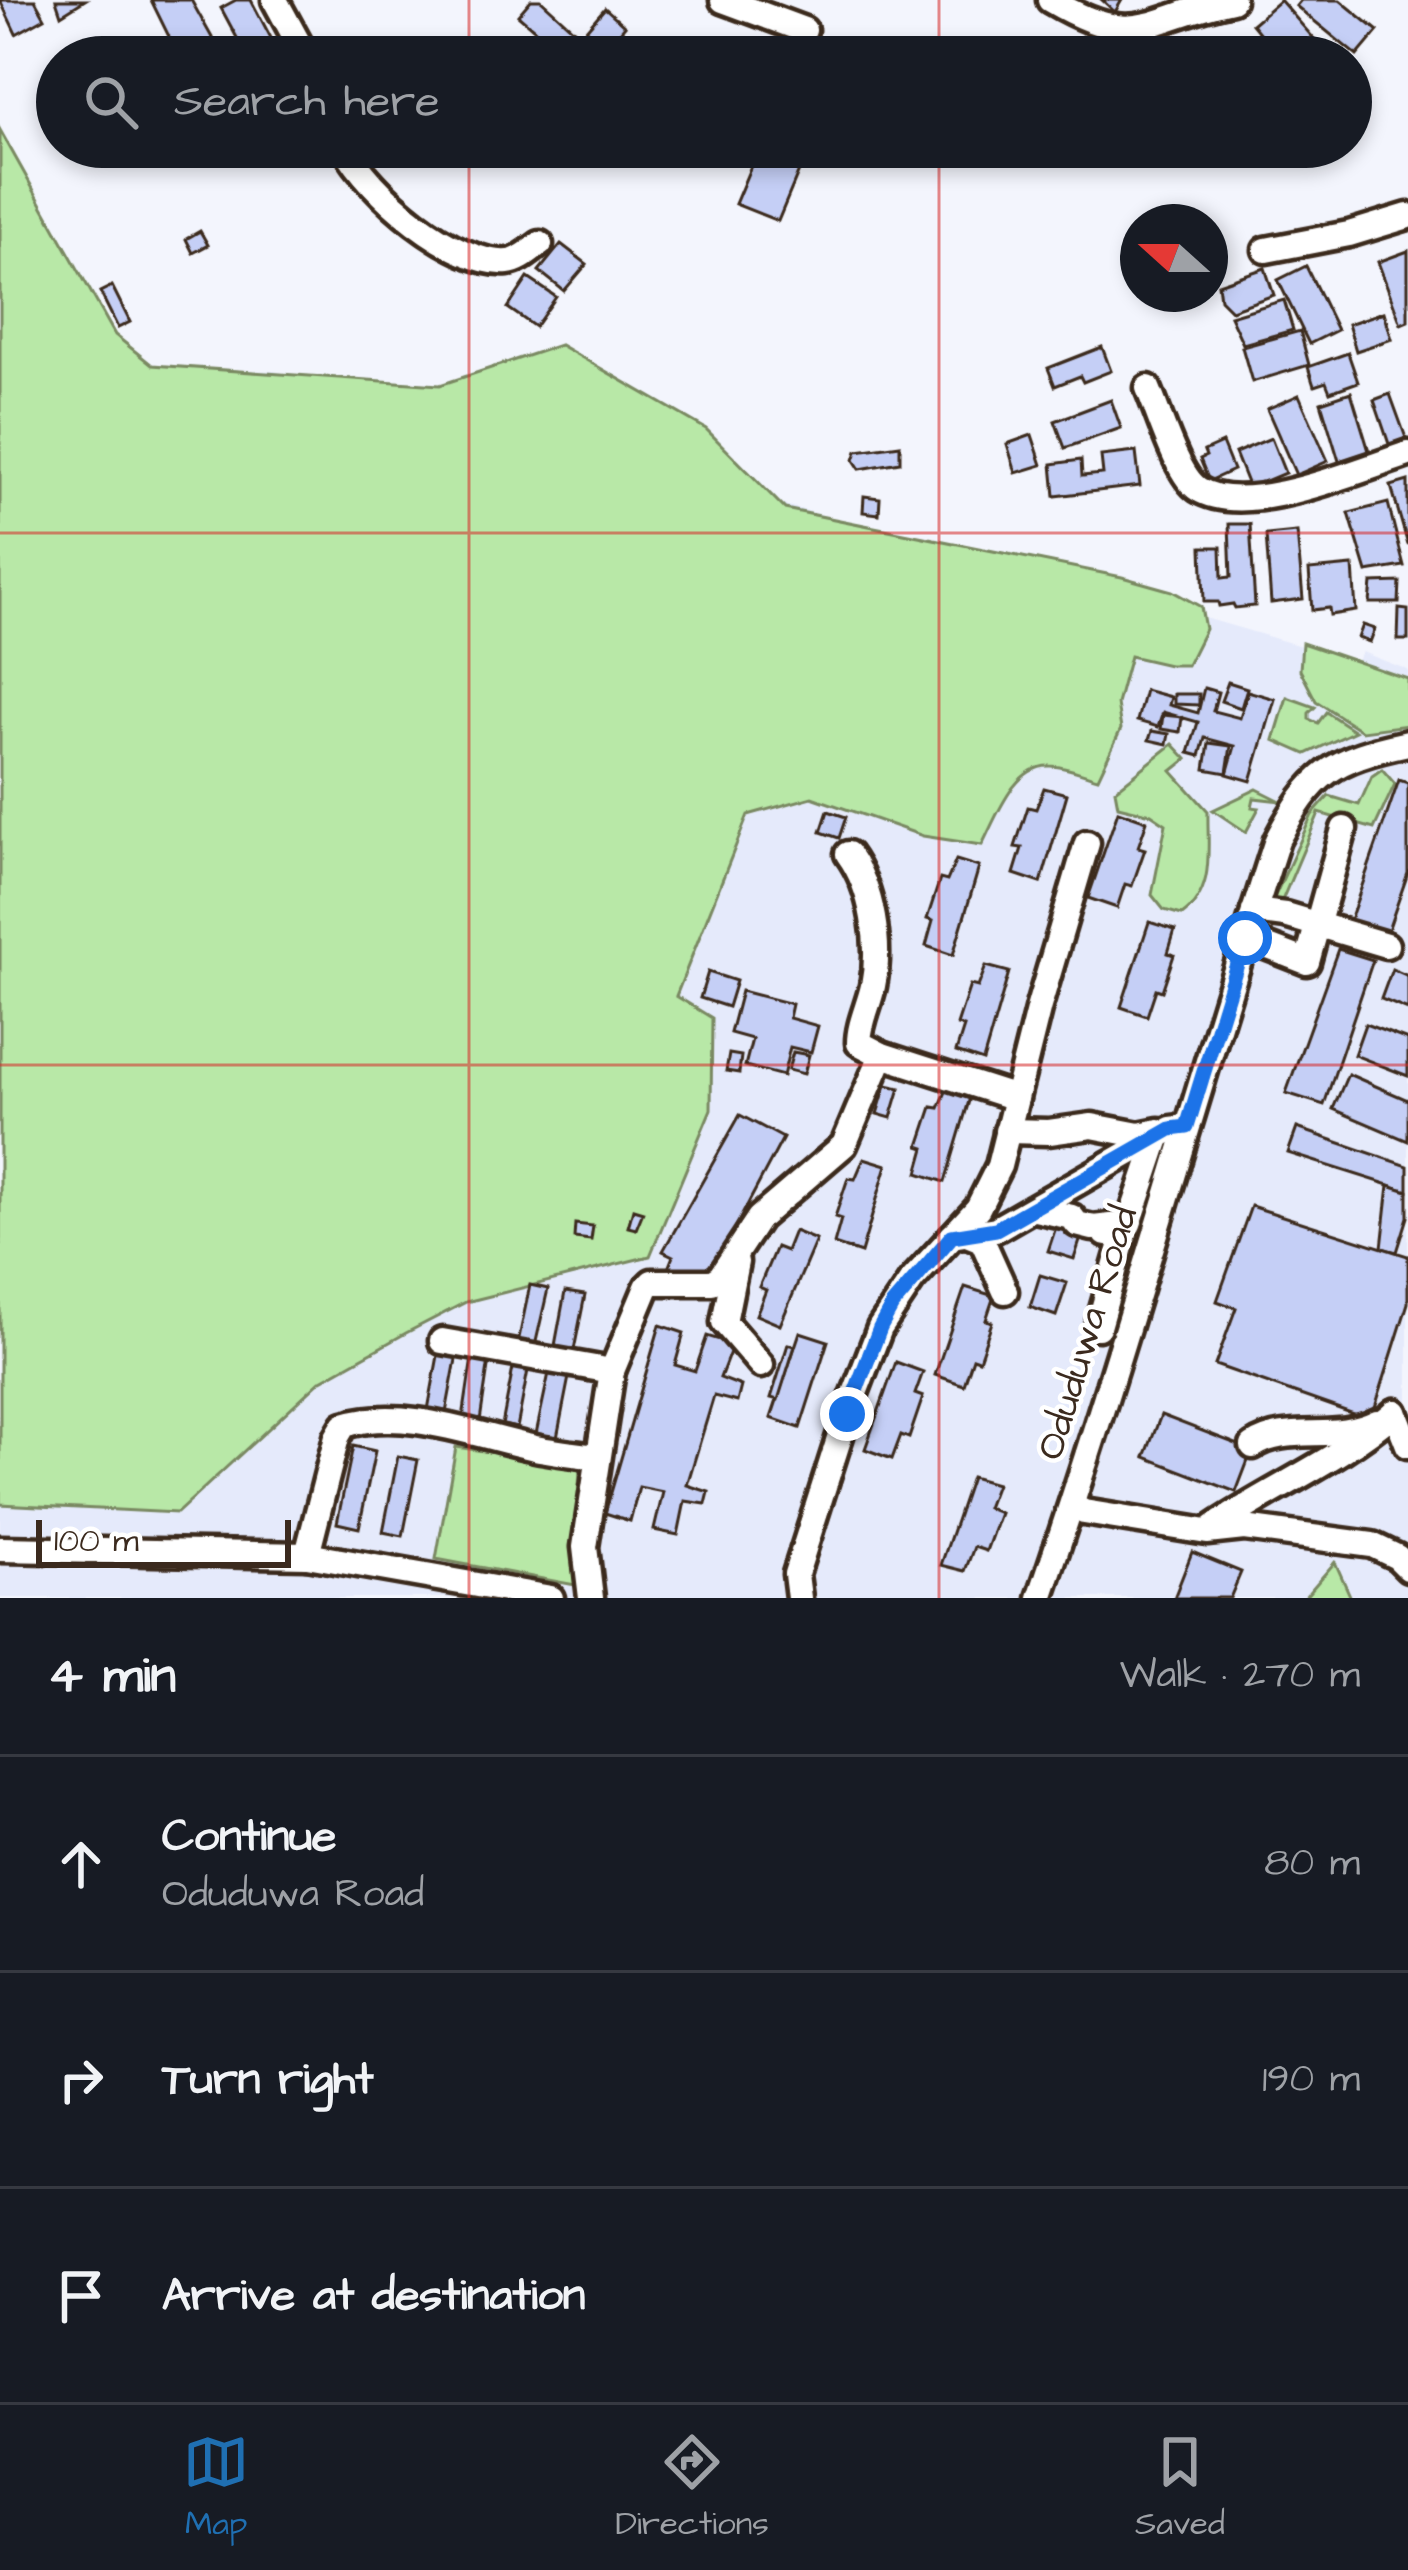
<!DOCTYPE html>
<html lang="en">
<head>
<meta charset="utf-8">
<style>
  body { margin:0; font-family:"Architects Daughter",sans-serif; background:#242831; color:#f1f3f6 }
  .compass { position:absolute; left:1120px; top:204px; width:108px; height:108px; border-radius:50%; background:#171b24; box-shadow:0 6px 18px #0003; rotate:291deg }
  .scale { position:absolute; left:36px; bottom:30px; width:255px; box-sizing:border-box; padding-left:12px; border:6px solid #3b2a1e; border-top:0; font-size:33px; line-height:42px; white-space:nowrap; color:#3b2a1e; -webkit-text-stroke:9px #fff; paint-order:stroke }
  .stop { position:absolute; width:36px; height:36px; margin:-27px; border:9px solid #1a73e8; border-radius:50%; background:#fff }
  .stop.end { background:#1a73e8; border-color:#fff; box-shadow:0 3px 12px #0008 }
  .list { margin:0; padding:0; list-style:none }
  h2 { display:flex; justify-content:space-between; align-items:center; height:156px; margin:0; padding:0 48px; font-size:51px }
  h2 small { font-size:39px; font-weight:400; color:#9ea1a6 }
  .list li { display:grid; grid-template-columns:78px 1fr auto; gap:36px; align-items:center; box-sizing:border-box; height:216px; padding:0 48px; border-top:3px solid #363941 }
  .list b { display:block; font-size:45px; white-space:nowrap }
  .list p { margin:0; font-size:39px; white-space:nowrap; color:#9ea1a6 }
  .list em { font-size:39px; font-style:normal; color:#9ea1a6 }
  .icon { flex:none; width:66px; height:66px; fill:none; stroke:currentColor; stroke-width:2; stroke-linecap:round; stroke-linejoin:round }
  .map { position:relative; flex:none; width:1408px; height:1598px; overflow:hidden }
  .search { position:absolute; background:#171b24; box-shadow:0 6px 18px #0003; left:36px; right:36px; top:36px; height:132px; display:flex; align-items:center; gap:30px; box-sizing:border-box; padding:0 42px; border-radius:66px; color:#9ea1a6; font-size:45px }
  .sheet { height:804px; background:#171b24 }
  nav { display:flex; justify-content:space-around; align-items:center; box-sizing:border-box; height:168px; border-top:3px solid #363941; background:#171b24; font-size:33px; color:#9ea1a6 }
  nav a { display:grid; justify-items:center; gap:6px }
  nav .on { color:#1f6fb2 }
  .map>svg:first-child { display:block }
</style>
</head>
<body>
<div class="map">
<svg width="1408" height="1598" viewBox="0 0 1408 1598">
  <rect width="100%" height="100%" fill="#f3f5fd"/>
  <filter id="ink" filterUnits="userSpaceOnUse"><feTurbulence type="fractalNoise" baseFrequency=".00833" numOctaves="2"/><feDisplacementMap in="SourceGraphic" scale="24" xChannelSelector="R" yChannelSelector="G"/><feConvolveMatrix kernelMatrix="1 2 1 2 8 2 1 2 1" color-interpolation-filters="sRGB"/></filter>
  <g filter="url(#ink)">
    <!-- built -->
    <path fill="#e5eafb" d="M 0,324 L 154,368 L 274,371 L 1112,591 L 1356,662 L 1362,652 L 1408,670 L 1408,1598 L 0,1598 Z"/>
    <!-- green -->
    <g fill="#b8e8a7" stroke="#7a8962" stroke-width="3">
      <path d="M 0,130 L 115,335 L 152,365 L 440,385 L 560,345 L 706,429 L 785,509 L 1122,577 L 1172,591 L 1201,607 L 1205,629 L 1187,665 L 1169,665 L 1130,656 L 1117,704 L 1121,729 L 1098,778 C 1083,774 1065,766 1050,766 C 1014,765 996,818 982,845 L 923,836 L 812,797 L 748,815 L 676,996 L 712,1018 L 711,1109 L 650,1256 L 466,1302 L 406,1333 L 320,1381 L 177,1513 L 0,1504 Z"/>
      <path d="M 1302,643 L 1408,679 L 1408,725 L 1362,731 L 1316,701 L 1300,670 Z"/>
      <path d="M 1287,697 L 1315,707 L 1309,713 L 1309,719 L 1318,723 L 1326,712 L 1355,731 L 1306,754 L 1274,740 Z"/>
      <path d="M 1173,744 L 1187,759 L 1172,771 L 1208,811 C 1207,849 1216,890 1182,915 L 1164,910 L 1152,895 L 1166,824 L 1151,814 L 1118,806 L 1115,790 Z"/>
      <path d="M 1382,769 L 1395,784 L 1374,829 L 1319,813 L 1278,910 L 1269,909 L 1312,815 L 1329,796 L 1359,805 L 1372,776 Z"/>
      <path d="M 1257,789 L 1281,801 L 1254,798 L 1252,807 L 1259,808 L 1246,832 L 1213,810 Z"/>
      <path d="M 456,1447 L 580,1465 L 575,1585 L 436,1559 Z"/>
      <path d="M 1335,1562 L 1351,1598 L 1304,1598 Z"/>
    </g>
    <!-- building -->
    <g fill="#c5cff6" stroke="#3b2a1e" stroke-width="3">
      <path d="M 0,0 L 35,0 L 45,18 L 16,34 Z"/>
      <path d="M 56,0 L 85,0 L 61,15 Z"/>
      <path d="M 151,0 L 191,0 L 220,52 L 212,57 L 179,57 Z"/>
      <path d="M 236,0 L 251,0 L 281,57 L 229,57 L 243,49 L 221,8 Z"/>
      <path d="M 531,0 L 541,0 L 574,30 L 557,49 L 518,15 Z"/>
      <path d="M 1102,0 L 1122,0 L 1115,12 Z"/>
      <path d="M 1280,0 L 1323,49 L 1313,57 L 1279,57 L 1252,24 Z"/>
      <path d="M 1301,0 L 1340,0 L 1378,31 L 1357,56 L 1296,6 Z"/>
      <path d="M 605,8 L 625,26 L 598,57 L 578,57 L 569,49 Z"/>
      <path d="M 1177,37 L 1195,57 L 1154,57 Z"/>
      <path d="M 769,147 L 809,147 L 778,221 L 735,204 L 753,161 L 764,161 Z"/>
      <path d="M 200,231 L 208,245 L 193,253 L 186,239 Z"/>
      <path d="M 561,244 L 587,264 L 564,291 L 539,271 Z"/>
      <path d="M 1408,251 L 1408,321 L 1401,324 L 1378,262 Z"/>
      <path d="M 1306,266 L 1337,330 L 1309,344 L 1278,280 Z"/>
      <path d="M 1265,268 L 1274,295 L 1231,310 L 1220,299 L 1218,284 Z"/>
      <path d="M 528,278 L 556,297 L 535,327 L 508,308 Z"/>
      <path d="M 112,286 L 130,322 L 118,328 L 100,292 Z"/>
      <path d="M 1284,300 L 1293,330 L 1243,344 L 1230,316 Z"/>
      <path d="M 1384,312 L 1392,339 L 1356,351 L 1348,324 Z"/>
      <path d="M 1300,331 L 1309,365 L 1252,382 L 1242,347 Z"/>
      <path d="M 1102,347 L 1111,371 L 1083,382 L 1080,376 L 1055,386 L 1048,368 Z"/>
      <path d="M 1348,353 L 1358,382 L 1330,392 L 1326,382 L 1314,386 L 1308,367 Z"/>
      <path d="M 1351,392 L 1369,451 L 1339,461 L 1321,402 Z"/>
      <path d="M 1390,394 L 1406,438 L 1389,444 L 1374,400 Z"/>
      <path d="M 1299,395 L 1328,461 L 1296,475 L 1267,409 Z"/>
      <path d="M 1111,400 L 1121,428 L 1065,448 L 1055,421 Z"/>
      <path d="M 1032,435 L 1042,465 L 1016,473 L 1007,444 Z"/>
      <path d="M 1271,438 L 1285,473 L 1249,488 L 1235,453 Z"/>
      <path d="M 1222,443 L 1233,470 L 1209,481 L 1200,459 L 1206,456 L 1204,451 Z"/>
      <path d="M 900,445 L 900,462 L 860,469 L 854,460 L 857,451 Z"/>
      <path d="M 1136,452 L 1140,486 L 1055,496 L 1052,464 L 1081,460 L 1082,476 L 1103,474 L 1101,456 Z"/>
      <path d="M 1408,481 L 1408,545 L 1391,486 Z"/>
      <path d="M 864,496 L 880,498 L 879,514 L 863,512 Z"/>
      <path d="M 1388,503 L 1404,566 L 1367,572 L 1349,513 Z"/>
      <path d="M 1229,524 L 1250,524 L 1255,606 L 1235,608 L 1233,604 L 1219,606 L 1218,602 L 1204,602 L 1202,547 L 1221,547 L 1222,578 L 1231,577 Z"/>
      <path d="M 1297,532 L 1303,599 L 1271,603 L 1266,535 Z"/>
      <path d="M 1353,566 L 1356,611 L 1330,615 L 1329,608 L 1312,610 L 1309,570 Z"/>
      <path d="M 1400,582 L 1399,603 L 1370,603 L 1372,583 Z"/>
      <path d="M 1399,609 L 1408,610 L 1408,640 L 1398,640 Z"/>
      <path d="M 1363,625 L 1375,629 L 1370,642 L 1358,638 Z"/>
      <path d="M 1228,682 L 1247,688 L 1241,708 L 1221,701 Z"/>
      <path d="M 1204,688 L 1218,692 L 1213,711 L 1240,718 L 1248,691 L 1275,699 L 1251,781 L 1227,774 L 1235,746 L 1205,738 L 1200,756 L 1189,753 L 1198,722 L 1163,712 L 1158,727 L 1137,721 L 1145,690 L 1171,697 L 1169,705 L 1198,713 Z"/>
      <path d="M 1174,694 L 1199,694 L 1199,705 L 1174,704 Z"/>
      <path d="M 1163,715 L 1182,717 L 1180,732 L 1161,729 Z"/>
      <path d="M 1152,731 L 1169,734 L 1167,744 L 1149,740 Z"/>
      <path d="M 1209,743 L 1231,746 L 1227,773 L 1205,769 Z"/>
      <path d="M 1399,780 L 1408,783 L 1408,873 L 1387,933 L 1350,920 Z"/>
      <path d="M 1044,788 L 1067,794 L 1041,883 L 1014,874 L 1022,848 L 1015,847 L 1028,807 L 1036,809 Z"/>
      <path d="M 828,811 L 846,817 L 839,838 L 821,832 Z"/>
      <path d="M 1118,811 L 1147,821 L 1138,847 L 1145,849 L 1132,886 L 1125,884 L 1117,908 L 1088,898 Z"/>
      <path d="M 956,860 L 979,867 L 953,955 L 926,946 L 933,921 L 927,919 L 940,879 L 947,881 Z"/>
      <path d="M 1149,922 L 1175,930 L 1168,953 L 1174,955 L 1162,991 L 1156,989 L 1147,1016 L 1121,1007 Z"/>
      <path d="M 1338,949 L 1373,960 L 1324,1105 L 1286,1093 Z"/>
      <path d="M 986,966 L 1009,972 L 983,1061 L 956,1052 L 964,1027 L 957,1025 L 970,985 L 978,987 Z"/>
      <path d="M 1392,969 L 1408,976 L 1408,1010 L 1381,999 Z"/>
      <path d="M 708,972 L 736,981 L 728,1007 L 700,998 Z"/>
      <path d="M 741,991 L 792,1004 L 789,1018 L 818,1026 L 811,1052 L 790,1047 L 783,1076 L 745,1066 L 752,1039 L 730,1033 Z"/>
      <path d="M 1365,1024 L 1408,1040 L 1408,1076 L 1354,1055 Z"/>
      <path d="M 793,1052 L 809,1055 L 804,1074 L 788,1070 Z"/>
      <path d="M 729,1054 L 741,1056 L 739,1073 L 726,1071 Z"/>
      <path d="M 1348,1074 L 1408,1100 L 1408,1141 L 1333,1109 Z"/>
      <path d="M 886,1085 L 900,1088 L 891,1118 L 877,1114 Z"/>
      <path d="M 948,1087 L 971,1094 L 945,1182 L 918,1173 L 925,1148 L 919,1146 L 932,1107 L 939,1108 Z"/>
      <path d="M 740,1115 L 783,1138 L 709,1277 L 695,1269 L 691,1277 L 669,1266 L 673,1256 L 663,1251 Z"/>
      <path d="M 1297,1128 L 1408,1166 L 1408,1191 L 1288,1153 Z"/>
      <path d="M 864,1158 L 887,1165 L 861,1253 L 834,1244 L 841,1219 L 835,1217 L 848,1178 L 855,1179 Z"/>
      <path d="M 1389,1185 L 1408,1191 L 1408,1217 L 1397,1252 L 1382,1248 Z"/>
      <path d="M 1251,1206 L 1408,1256 L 1408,1303 L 1371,1420 L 1215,1365 L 1236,1308 L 1217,1301 Z"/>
      <path d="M 633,1209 L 643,1212 L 636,1229 L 628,1227 Z"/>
      <path d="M 1059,1218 L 1085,1226 L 1074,1259 L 1048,1251 Z"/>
      <path d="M 575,1224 L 593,1226 L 591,1240 L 574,1238 Z"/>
      <path d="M 794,1231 L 816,1240 L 780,1325 L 756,1315 L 766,1290 L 759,1287 L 776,1247 L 786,1251 Z"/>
      <path d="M 1040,1275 L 1067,1283 L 1056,1316 L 1030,1307 Z"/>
      <path d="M 530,1285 L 548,1289 L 535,1346 L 518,1343 Z"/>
      <path d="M 965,1287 L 994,1296 L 986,1320 L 992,1322 L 979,1360 L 973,1358 L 964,1385 L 935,1375 Z"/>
      <path d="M 565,1292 L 585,1295 L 573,1355 L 554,1351 Z"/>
      <path d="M 660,1325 L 684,1333 L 675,1365 L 695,1371 L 707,1336 L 733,1344 L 720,1378 L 741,1386 L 737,1402 L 714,1396 L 687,1485 L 709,1492 L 706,1504 L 685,1501 L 678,1535 L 654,1530 L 663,1492 L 639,1487 L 630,1521 L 605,1513 Z"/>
      <path d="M 800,1332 L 828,1341 L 800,1428 L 771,1418 Z"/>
      <path d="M 788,1344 L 795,1346 L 778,1400 L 771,1398 Z"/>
      <path d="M 439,1350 L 457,1354 L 446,1413 L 428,1410 Z"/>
      <path d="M 472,1358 L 489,1360 L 480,1421 L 463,1418 Z"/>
      <path d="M 896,1362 L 923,1372 L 915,1394 L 923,1397 L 909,1438 L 901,1435 L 892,1459 L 865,1449 Z"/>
      <path d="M 514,1363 L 529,1365 L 517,1428 L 502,1425 Z"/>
      <path d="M 549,1373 L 569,1377 L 557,1438 L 536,1434 Z"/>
      <path d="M 1161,1415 L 1252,1450 L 1236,1492 L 1145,1457 Z"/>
      <path d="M 353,1446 L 375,1451 L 359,1528 L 337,1523 Z"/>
      <path d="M 398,1456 L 418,1460 L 403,1536 L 383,1532 Z"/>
      <path d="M 971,1477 L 996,1484 L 987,1508 L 1000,1513 L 986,1551 L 974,1547 L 965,1571 L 941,1565 Z"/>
      <path d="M 1192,1552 L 1241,1572 L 1230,1598 L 1174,1598 Z"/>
    </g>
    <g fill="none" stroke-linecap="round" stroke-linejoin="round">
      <defs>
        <g id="minor">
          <path d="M 275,0 L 306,57"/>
          <path d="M 723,0 L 804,30"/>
          <path d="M 1050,0 C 1138,52 1145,18 1232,0"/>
          <path d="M 345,147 C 369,192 454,266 508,262 C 520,261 530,251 540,244"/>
          <path d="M 1266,250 L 1349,234 L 1408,216"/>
          <path d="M 1148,388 C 1159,413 1177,475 1198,489 C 1245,519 1359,470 1408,454"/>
          <path d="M 848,854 C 873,888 881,945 873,986 C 869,1005 859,1024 859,1043 L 882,1055 L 1016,1098"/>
          <path d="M 1254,911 L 1285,915 L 1386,945"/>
          <path d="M 1245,938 L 1307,962 L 1344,829"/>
          <path d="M 1007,1131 L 1049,1132 L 1092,1126 L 1139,1135 L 1159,1131"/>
          <path d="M 1035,1209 L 1072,1217 L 1077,1224 L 1093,1228 L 1129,1224 L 1159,1135"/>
          <path d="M 967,1234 L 982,1240 L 1005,1291"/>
          <path d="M 952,1236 L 996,1229 L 1171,1129 L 1187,1127"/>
          <path d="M 736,1262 L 724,1322 L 761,1365"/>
          <path d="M 1098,1327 L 1125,1233 L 1106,1234"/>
          <path d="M 442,1341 L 612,1371 L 585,1547 L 591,1598"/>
          <path d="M 612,1371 L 647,1287 L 652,1282 L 712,1282 L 720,1277 L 759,1218 L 844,1145 L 882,1055"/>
          <path d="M 1395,1412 L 1408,1445"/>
          <path d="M 1253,1446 C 1287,1423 1336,1443 1377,1422"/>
          <path d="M 1072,1506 L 1084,1512 L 1207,1532 L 1244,1528 L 1372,1545 L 1397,1557 L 1408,1568"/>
          <path d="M 1214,1527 C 1274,1487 1339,1460 1395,1412"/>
          <path d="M 0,1549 L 307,1555 L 551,1598"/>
          <path d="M 307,1555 L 337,1437 L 344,1425 C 404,1407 472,1434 531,1447 C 552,1452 575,1454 596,1457"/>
          <path d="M 799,1598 L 796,1574 L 847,1414 L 880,1328 L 912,1280 L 978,1208 L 999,1166 L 1039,1006 L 1087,843"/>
          <path d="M 1040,1598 C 1126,1348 1195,1092 1277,840 C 1313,772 1332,759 1408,743"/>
        </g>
      </defs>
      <!-- minor casing -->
      <use href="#minor" stroke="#3b2a1e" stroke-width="33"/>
      <!-- minor -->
      <use href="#minor" stroke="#fff" stroke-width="24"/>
    </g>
  </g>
  <g fill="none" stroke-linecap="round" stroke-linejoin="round" filter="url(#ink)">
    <!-- route -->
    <path stroke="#1a73e8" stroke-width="15" d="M 847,1414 L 880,1328 L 892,1306 L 952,1236 L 996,1229 L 1171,1129 L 1187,1127 L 1245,938"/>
  </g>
  <!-- grid -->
  <path fill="none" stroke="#d62828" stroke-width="3" stroke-opacity="0.55" d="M 469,0 L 469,57M 939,0 L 939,57M 469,147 L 469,1598M 939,147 L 939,1598M 0,533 L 1408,533M 0,1065 L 1408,1065"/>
  <g text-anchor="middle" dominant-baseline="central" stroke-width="9" stroke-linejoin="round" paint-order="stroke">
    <!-- street labels -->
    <g font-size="39" fill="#3b2a1e" stroke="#fff">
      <text transform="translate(1088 1333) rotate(-73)">Oduduwa Road</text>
    </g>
  </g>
</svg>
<svg class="compass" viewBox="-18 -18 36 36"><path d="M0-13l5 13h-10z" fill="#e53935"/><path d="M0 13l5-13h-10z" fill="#9ea1a6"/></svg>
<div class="scale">100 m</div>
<div class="stop" style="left:1245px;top:938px"></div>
<div class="stop end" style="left:847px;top:1414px"></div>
<div class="search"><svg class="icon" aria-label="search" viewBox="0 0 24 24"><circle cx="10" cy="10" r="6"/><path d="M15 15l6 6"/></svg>Search here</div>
</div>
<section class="sheet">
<h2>4 min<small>Walk · 270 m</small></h2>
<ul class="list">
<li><svg class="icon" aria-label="ahead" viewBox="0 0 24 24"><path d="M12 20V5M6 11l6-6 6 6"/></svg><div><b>Continue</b><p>Oduduwa Road</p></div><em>80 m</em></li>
<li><svg class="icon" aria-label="right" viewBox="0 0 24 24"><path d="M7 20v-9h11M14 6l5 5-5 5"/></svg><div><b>Turn right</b></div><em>190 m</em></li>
<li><svg class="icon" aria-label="arrive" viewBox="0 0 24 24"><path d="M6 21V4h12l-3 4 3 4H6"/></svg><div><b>Arrive at destination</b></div></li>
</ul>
</section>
<nav>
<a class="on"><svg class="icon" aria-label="map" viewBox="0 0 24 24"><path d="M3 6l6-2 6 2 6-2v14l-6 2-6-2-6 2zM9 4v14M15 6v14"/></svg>Map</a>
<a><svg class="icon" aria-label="directions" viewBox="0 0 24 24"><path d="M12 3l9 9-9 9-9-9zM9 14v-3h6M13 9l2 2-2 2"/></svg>Directions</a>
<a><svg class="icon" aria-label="saved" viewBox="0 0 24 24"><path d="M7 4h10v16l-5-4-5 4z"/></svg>Saved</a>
</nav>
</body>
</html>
